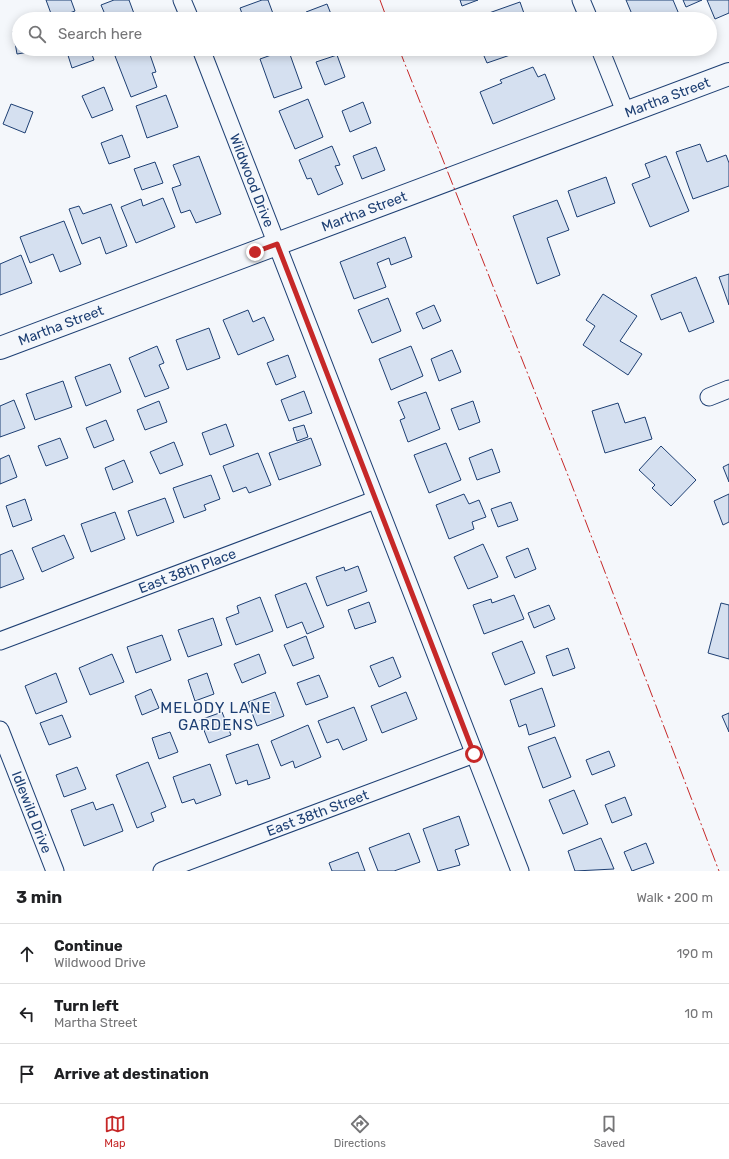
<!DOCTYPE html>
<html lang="en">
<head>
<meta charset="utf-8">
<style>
  body { margin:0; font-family:Rubik,sans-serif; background:#f2f2f2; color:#202124 }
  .stop { position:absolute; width:12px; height:12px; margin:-9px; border:3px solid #c62828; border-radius:50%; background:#fff }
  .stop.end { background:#c62828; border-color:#fff; box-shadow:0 1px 4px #0008 }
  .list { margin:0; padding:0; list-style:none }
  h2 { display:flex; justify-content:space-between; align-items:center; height:52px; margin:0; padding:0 16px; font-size:17px }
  h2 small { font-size:13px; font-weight:400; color:#757577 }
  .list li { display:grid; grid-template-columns:26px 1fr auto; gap:12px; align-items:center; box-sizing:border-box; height:60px; padding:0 16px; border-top:1px solid #e0e0e0 }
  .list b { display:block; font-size:15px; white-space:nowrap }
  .list p { margin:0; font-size:13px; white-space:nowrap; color:#757577 }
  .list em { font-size:13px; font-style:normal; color:#757577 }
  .icon { flex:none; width:22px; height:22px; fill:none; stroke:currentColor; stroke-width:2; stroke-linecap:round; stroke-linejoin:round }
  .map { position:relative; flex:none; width:729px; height:871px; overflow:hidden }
  .search { position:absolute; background:#fff; box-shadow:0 2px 10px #0003; left:12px; right:12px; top:12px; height:44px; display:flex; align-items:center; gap:10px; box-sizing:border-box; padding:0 14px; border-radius:22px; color:#757577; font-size:15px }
  .sheet { height:232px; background:#fff }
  nav { display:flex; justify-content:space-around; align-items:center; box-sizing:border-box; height:56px; border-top:1px solid #e0e0e0; background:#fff; font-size:11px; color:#757577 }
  nav a { display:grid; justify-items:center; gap:2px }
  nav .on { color:#c62828 }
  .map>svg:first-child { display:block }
</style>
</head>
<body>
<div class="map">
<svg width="729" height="871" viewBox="0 0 729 871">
  <rect width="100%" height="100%" fill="#f4f7fb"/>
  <!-- building -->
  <g fill="#d5e0f0" stroke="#1d3f73">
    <path d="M 46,0 L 71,0 L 75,11 L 53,19 Z"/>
    <path d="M 114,0 L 129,0 L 136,19 L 107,19 L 101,5 Z"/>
    <path d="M 262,0 L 268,0 L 275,19 L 244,19 L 240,8 Z"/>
    <path d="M 460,0 L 478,0 L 462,6 Z"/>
    <path d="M 626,0 L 673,0 L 681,19 L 634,19 Z"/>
    <path d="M 683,0 L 702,0 L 686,7 Z"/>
    <path d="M 707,0 L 729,0 L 729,13 L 715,19 Z"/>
    <path d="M 520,2 L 526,19 L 472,19 Z"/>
    <path d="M 327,4 L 333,19 L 308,19 L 306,12 Z"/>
    <path d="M 19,30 L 19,49 L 41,49 L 42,50 L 17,54 L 13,31 Z"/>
    <path d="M 66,49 L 90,49 L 94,60 L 72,68 Z"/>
    <path d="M 134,49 L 148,49 L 156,72 L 152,73 L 157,87 L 131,97 L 115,56 Z"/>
    <path d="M 288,49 L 302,88 L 274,98 L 260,59 Z"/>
    <path d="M 481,49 L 514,49 L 516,53 L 487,63 Z"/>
    <path d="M 337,55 L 345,77 L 325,85 L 316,62 Z"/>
    <path d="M 533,67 L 538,77 L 545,74 L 555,99 L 493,124 L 480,92 L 502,83 L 500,80 Z"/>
    <path d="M 104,87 L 113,110 L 92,118 L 82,96 Z"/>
    <path d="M 166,95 L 178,127 L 147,138 L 136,106 Z"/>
    <path d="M 308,99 L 323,137 L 295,149 L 279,111 Z"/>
    <path d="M 363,102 L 371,123 L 350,132 L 342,111 Z"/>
    <path d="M 11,104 L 33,112 L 25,133 L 3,124 Z"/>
    <path d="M 122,135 L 130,157 L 109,164 L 101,143 Z"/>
    <path d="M 700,144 L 707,162 L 726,155 L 729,163 L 729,186 L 693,199 L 676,152 Z"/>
    <path d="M 332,146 L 340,165 L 335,166 L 343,184 L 318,195 L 311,178 L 307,179 L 299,160 Z"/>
    <path d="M 376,147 L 385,170 L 362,179 L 353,156 Z"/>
    <path d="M 199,156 L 221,214 L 196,223 L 190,210 L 181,213 L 172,188 L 181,185 L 173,165 Z"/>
    <path d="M 666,156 L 689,211 L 650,227 L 632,184 L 650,177 L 645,164 Z"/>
    <path d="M 155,162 L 163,183 L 142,190 L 134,169 Z"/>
    <path d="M 606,177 L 615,203 L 577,217 L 568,191 Z"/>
    <path d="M 163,198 L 175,227 L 136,243 L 121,207 L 141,199 L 143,206 Z"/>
    <path d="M 557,200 L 569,230 L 547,238 L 560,275 L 537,284 L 513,216 Z"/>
    <path d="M 111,204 L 127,246 L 106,254 L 100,237 L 82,244 L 69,209 L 79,206 L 83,214 Z"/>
    <path d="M 64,221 L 81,264 L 60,272 L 53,254 L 30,263 L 20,237 Z"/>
    <path d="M 405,237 L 412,257 L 391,265 L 389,258 L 377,263 L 386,287 L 354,299 L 340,262 Z"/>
    <path d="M 21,255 L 32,283 L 0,295 L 0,264 Z"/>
    <path d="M 729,274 L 729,305 L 719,277 Z"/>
    <path d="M 696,277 L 714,322 L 689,332 L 681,312 L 661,320 L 651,295 Z"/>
    <path d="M 603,294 L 637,316 L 620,341 L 642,354 L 628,375 L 583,345 L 595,326 L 586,320 Z"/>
    <path d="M 388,298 L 401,331 L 372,343 L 358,310 Z"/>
    <path d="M 434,305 L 441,321 L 423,329 L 416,313 Z"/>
    <path d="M 248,310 L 253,322 L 264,317 L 274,340 L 238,355 L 223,320 Z"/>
    <path d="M 209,328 L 220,358 L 187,370 L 176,340 Z"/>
    <path d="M 157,346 L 164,363 L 159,365 L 169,388 L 145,397 L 129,358 Z"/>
    <path d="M 411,346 L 423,376 L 391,390 L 379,359 Z"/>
    <path d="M 452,350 L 461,372 L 439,381 L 431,359 Z"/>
    <path d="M 288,355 L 296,377 L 276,385 L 267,363 Z"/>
    <path d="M 110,364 L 121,392 L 86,406 L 75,377 Z"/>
    <path d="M 63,381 L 72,407 L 35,420 L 26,394 Z"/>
    <path d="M 304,391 L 312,413 L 289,421 L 281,400 Z"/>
    <path d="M 426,392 L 440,429 L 408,442 L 400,420 L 405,418 L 398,402 Z"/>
    <path d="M 14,400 L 25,428 L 0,437 L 0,406 Z"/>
    <path d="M 159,401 L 167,422 L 145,430 L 137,410 Z"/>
    <path d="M 473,401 L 480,422 L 459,430 L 451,409 Z"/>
    <path d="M 618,403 L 625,423 L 645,417 L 652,439 L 605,453 L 592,411 Z"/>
    <path d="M 106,420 L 114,440 L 94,448 L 86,428 Z"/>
    <path d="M 226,424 L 234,446 L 210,455 L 202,433 Z"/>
    <path d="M 304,425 L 308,437 L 297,441 L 293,428 Z"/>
    <path d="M 60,438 L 68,458 L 46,466 L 38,446 Z"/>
    <path d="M 311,438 L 321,465 L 279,480 L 269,453 Z"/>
    <path d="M 174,442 L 183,465 L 160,474 L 150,452 Z"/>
    <path d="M 446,443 L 461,480 L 429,493 L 414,455 Z"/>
    <path d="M 661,446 L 696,480 L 671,506 L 652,488 L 655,485 L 639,470 Z"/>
    <path d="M 492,449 L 500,472 L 477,480 L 469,458 Z"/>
    <path d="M 258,453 L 271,485 L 249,493 L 246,487 L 233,492 L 223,466 Z"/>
    <path d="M 9,455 L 17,477 L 0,484 L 0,459 Z"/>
    <path d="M 124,460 L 133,482 L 113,490 L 105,468 Z"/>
    <path d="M 729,464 L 729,482 L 723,467 Z"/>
    <path d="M 211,475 L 220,499 L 204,505 L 206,510 L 184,518 L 173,488 Z"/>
    <path d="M 464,494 L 469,504 L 479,500 L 486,517 L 472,522 L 474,529 L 449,539 L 436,505 Z"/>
    <path d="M 729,494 L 729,522 L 723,525 L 714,501 Z"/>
    <path d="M 165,498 L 174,522 L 137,536 L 128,511 Z"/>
    <path d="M 25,499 L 32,520 L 13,527 L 6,506 Z"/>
    <path d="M 511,502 L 518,520 L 498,527 L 491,509 Z"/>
    <path d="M 115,512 L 125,539 L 91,552 L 81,524 Z"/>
    <path d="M 64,535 L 74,558 L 42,572 L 32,548 Z"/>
    <path d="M 483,544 L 498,577 L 468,589 L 454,557 Z"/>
    <path d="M 528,548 L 536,569 L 515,578 L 506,557 Z"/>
    <path d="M 12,550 L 24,579 L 0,588 L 0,555 Z"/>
    <path d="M 358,566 L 367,591 L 327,606 L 316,577 L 344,567 L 345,571 Z"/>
    <path d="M 306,583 L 324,627 L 307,634 L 302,622 L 287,628 L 275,595 Z"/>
    <path d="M 514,595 L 524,619 L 484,634 L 473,605 L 491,599 L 492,603 Z"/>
    <path d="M 260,597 L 273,631 L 236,645 L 226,618 L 239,613 L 237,606 Z"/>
    <path d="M 369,602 L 376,622 L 355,629 L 348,610 Z"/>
    <path d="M 721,603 L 729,605 L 729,659 L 708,653 Z"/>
    <path d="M 549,605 L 555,619 L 534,628 L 528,613 Z"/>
    <path d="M 213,618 L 222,645 L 188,657 L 178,630 Z"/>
    <path d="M 162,635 L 171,660 L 136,673 L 127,647 Z"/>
    <path d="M 306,636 L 314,658 L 293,666 L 284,645 Z"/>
    <path d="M 522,641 L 535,673 L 505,685 L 492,653 Z"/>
    <path d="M 568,648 L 575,668 L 553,676 L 546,656 Z"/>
    <path d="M 112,654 L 124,682 L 90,695 L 79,668 Z"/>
    <path d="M 259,654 L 266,673 L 242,683 L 234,664 Z"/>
    <path d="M 393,657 L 401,677 L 379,687 L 370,666 Z"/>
    <path d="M 56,673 L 67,702 L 36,714 L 25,686 Z"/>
    <path d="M 207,673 L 214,694 L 195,701 L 188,680 Z"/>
    <path d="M 319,675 L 328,697 L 306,705 L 297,683 Z"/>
    <path d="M 542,688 L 555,726 L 529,735 L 526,724 L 519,727 L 510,700 Z"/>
    <path d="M 151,689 L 159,708 L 142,715 L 135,696 Z"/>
    <path d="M 275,692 L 284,716 L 257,726 L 248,702 Z"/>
    <path d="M 406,692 L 417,719 L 382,733 L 371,706 Z"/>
    <path d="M 354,707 L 367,740 L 343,750 L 338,739 L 327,743 L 318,721 Z"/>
    <path d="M 222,712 L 231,735 L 209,743 L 200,720 Z"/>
    <path d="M 729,713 L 729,732 L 722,716 Z"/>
    <path d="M 62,715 L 71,737 L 49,745 L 40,723 Z"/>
    <path d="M 308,725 L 321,757 L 295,768 L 293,761 L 281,766 L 271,741 Z"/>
    <path d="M 170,732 L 178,752 L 159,759 L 152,738 Z"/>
    <path d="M 555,737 L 571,777 L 543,788 L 528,747 Z"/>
    <path d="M 258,744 L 270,778 L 248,785 L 247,780 L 236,784 L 226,755 Z"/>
    <path d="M 609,751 L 615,766 L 592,775 L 586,760 Z"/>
    <path d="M 148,762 L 166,807 L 151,813 L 154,821 L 137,828 L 116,775 Z"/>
    <path d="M 210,764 L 221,795 L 196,804 L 194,799 L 182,803 L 173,777 Z"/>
    <path d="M 77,767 L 86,789 L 64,797 L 56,775 Z"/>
    <path d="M 574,790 L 588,824 L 563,834 L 549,800 Z"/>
    <path d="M 625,797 L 632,815 L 612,823 L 605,805 Z"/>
    <path d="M 93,802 L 96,810 L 113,804 L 123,831 L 84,846 L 71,810 Z"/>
    <path d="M 459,816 L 469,845 L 455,850 L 460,865 L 438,871 L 423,829 Z"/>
    <path d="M 409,833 L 420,862 L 394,871 L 378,871 L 369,848 Z"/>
    <path d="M 601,838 L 614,869 L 575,871 L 568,851 Z"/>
    <path d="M 646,843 L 654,863 L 632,871 L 624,852 Z"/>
    <path d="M 358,852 L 365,871 L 332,871 L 329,863 Z"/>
  </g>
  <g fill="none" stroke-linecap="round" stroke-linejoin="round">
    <defs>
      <g id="minor">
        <path d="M 182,0 L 190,19"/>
        <path d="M 581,0 L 589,19"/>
        <path id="s1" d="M 201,49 L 520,871"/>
        <path d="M 600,49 L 626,114"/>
        <path d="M 709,397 L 729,389"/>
        <path id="s2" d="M 0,641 L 375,500"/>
        <path id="s3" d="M 0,730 L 55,871"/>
        <path id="s4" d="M 162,871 L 474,754"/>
      </g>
      <g id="tertiary">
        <path id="s5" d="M 0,348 L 729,74"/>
      </g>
    </defs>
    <!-- minor casing -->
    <use href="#minor" stroke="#1d3f73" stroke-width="19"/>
    <!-- tertiary casing -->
    <use href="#tertiary" stroke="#1d3f73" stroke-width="24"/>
    <!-- minor -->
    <use href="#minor" stroke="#f4f7fb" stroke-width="17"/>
    <!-- tertiary -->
    <use href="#tertiary" stroke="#f4f7fb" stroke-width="22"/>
    <!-- power -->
    <g stroke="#c62828" stroke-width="1" stroke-dasharray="14 3 2 3" stroke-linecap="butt">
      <path d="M 380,0 L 387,19"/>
      <path d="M 399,49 L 571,483 L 719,871"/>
    </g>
  </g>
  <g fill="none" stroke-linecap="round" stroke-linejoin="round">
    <!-- route -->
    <path stroke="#c62828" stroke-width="5" d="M 255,252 L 277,244 L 474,754"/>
  </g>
  <g text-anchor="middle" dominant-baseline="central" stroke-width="3" stroke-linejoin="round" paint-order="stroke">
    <!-- street labels -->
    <g font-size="14" fill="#1d3f73" stroke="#f4f7fb">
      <text stroke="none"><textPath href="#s5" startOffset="713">Martha Street</textPath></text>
      <text stroke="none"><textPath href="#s1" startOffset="141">Wildwood Drive</textPath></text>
      <text stroke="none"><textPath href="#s5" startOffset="389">Martha Street</textPath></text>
      <text stroke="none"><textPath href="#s5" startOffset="65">Martha Street</textPath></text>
      <text stroke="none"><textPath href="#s2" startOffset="200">East 38th Place</textPath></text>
      <text stroke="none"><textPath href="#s3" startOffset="88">Idlewild Drive</textPath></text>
      <text stroke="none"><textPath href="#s4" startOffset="166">East 38th Street</textPath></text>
    </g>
    <!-- neighbourhood labels -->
    <g font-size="15" letter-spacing="1" fill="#1d3f73" stroke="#f4f7fb">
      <text x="216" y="708">MELODY LANE<tspan x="216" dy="17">GARDENS</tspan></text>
    </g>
  </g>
</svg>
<div class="stop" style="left:474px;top:754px"></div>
<div class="stop end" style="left:255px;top:252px"></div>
<div class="search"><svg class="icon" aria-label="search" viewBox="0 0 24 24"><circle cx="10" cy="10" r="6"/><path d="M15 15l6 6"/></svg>Search here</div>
</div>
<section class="sheet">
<h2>3 min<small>Walk · 200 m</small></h2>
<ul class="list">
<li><svg class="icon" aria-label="ahead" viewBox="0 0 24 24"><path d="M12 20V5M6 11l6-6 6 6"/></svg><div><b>Continue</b><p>Wildwood Drive</p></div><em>190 m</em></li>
<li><svg class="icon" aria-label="left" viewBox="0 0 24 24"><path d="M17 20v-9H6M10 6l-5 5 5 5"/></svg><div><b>Turn left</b><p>Martha Street</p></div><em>10 m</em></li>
<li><svg class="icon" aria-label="arrive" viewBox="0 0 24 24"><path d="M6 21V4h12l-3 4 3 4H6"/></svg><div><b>Arrive at destination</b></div></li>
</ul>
</section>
<nav>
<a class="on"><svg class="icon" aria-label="map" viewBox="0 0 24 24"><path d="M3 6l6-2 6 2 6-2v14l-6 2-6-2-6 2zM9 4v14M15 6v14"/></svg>Map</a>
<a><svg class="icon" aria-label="directions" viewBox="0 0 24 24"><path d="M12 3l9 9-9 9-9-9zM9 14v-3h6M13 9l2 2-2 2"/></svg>Directions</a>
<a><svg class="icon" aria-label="saved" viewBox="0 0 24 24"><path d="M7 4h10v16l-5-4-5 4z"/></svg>Saved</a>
</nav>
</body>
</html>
